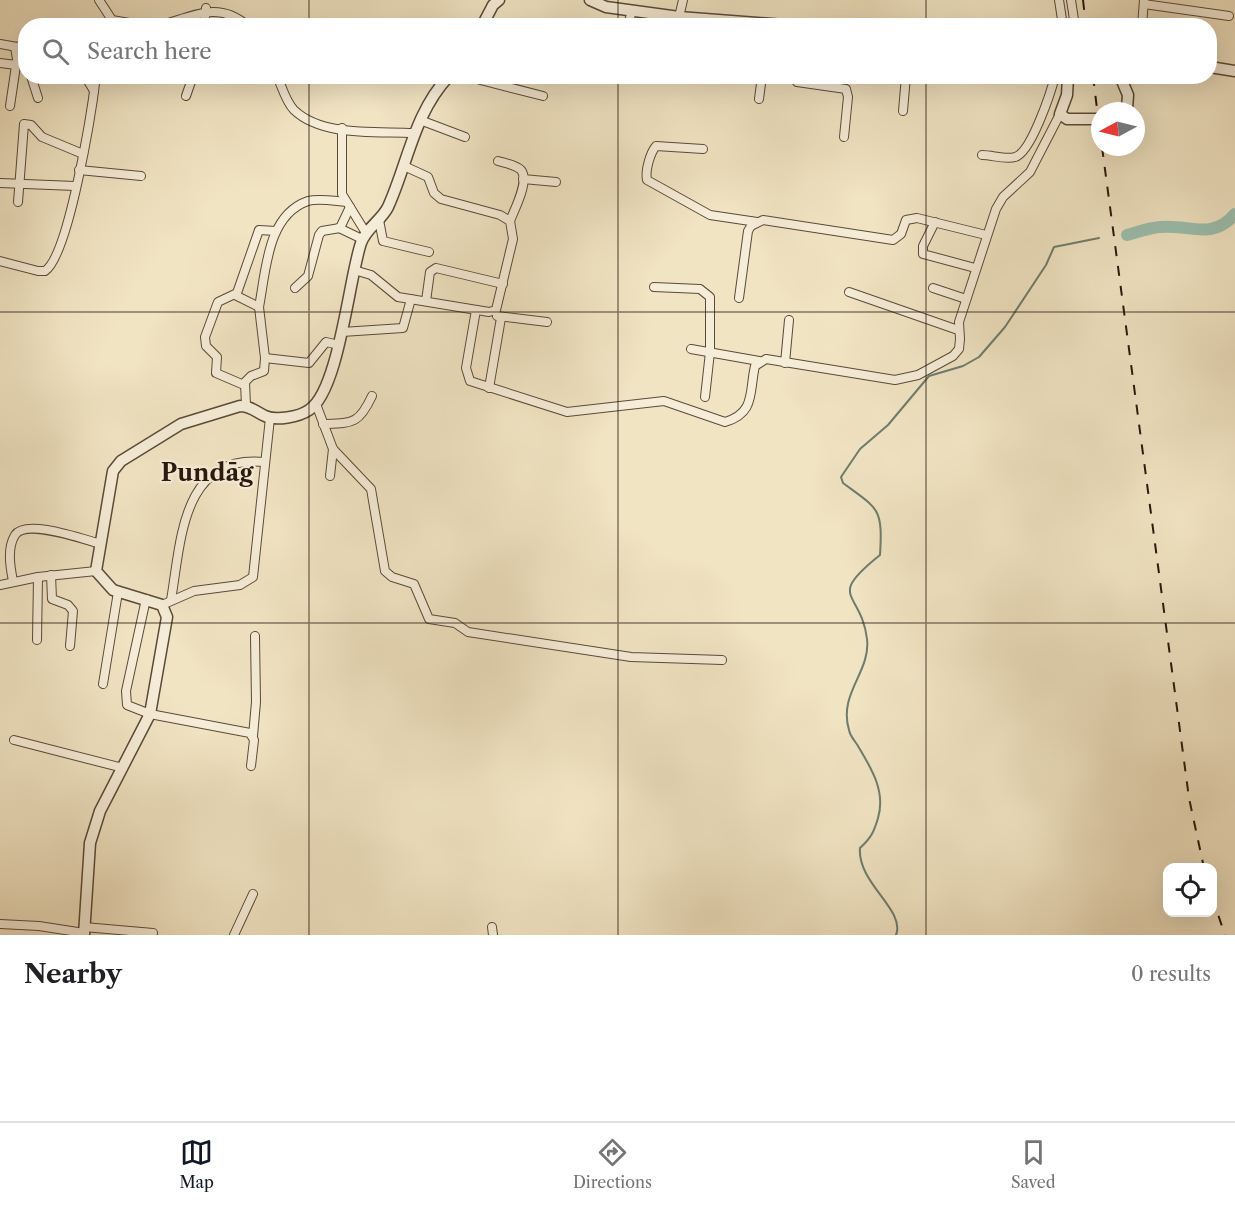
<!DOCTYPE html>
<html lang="en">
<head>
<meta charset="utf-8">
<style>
  body { margin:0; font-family:"Libre Caslon Text",serif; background:#f6f6f6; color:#202124 }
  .controls { position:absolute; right:18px; bottom:18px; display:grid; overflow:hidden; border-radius:12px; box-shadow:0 6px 24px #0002 }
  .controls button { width:54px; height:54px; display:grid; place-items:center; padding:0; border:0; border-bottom:2px solid #e0e0e0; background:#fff; color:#202124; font:30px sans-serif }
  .compass { position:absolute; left:1091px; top:102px; width:54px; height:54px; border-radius:50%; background:#fff; box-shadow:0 6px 24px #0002; rotate:263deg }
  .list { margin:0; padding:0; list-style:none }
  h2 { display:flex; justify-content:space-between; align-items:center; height:78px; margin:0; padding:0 24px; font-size:26px }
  h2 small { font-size:20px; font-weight:400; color:#757577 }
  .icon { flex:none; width:33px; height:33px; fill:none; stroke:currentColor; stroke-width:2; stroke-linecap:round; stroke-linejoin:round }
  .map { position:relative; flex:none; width:1235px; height:935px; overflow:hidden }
  .search { position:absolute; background:#fff; box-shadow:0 6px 24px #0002; left:18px; right:18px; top:18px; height:66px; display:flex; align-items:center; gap:15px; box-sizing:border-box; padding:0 21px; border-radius:24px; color:#757577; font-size:22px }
  .sheet { height:186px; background:#fff }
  nav { display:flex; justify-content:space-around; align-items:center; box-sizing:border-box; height:84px; border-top:2px solid #e0e0e0; background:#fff; font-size:16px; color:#757577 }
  nav a { display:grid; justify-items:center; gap:3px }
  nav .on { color:#111827 }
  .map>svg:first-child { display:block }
</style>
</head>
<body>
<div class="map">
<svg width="1235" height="935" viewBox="0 0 1235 935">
  <rect width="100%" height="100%" fill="#f1e4c3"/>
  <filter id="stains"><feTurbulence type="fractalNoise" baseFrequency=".00333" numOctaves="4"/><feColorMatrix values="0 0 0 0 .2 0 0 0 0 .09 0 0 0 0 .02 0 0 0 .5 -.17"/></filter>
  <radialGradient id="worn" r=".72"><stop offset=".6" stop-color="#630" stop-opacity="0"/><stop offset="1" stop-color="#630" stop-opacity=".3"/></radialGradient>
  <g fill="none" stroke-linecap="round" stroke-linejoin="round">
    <!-- stream -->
    <path stroke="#6d7c6e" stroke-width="2" d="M 896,935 C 906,910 857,883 860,848 C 871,838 874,832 878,818 C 886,791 871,768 858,746 C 855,741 850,736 849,730 C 838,693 871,672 867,639 C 861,590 825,599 880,555 C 883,507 878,509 843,483 L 841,477 L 860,449 L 888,425 L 929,376 L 963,366 L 979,357 L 1005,327 L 1046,265 L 1054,247 L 1099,238"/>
    <!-- river -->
    <path stroke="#9bbfaf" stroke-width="12" d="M 1127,235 C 1138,232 1148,228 1160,227 C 1189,224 1212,241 1235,214"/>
    <defs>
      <g id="minor">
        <path d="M 99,0 L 112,20 L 146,26"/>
        <path d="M 1059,0 L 1063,26"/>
        <path d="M 1071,0 L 1075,26"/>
        <path d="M 1144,4 L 1229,16"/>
        <path d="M 679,17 L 683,0"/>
        <path d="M 159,26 C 194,16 218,0 248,26"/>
        <path d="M 204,26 L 206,8"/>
        <path d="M 628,26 L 632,10"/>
        <path d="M 1142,26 L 1144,0"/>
        <path d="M 0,44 L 17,47 L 26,44"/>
        <path d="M 0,63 L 16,65"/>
        <path d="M 31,76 L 38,98"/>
        <path d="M 85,76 L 94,91"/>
        <path d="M 277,76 C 282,87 286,102 294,110 C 322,137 377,131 413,133"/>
        <path d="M 465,76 L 543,96"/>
        <path d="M 792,76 L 797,82 L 846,89 L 848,97 L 844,137"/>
        <path d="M 186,96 L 193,76"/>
        <path d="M 759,99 L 762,76"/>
        <path d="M 10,106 L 17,59 L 15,47"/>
        <path d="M 903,111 L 906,76"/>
        <path d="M 420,120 L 465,137"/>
        <path d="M 342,128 L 342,194 L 366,233"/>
        <path d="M 703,149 L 656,146 C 650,153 645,171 647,180 L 710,215 L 757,222"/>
        <path d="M 982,155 C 992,155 1006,160 1015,157 C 1031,153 1051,92 1055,76"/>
        <path d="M 498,161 C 505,163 516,165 521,170 C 530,181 514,210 510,221"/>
        <path d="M 79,170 L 141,176"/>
        <path d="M 523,179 L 556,182"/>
        <path d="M 0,183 L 75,186"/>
        <path d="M 18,202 L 24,124 L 31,125 L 42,137 L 83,154"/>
        <path d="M 379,220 L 383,241 L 429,252"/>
        <path d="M 935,222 L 923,246 L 923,254 L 975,268"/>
        <path d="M 339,228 L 362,239"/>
        <path d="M 0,261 L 38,271 L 45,271 C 69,255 92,110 96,76"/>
        <path d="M 354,270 L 371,275 L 398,297 L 489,312 L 496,310 L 513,239 L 510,221 L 500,215 L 441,199 L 434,193 L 428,177 L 404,166"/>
        <path d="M 654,287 L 700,289 L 710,297 L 710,352 L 705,397"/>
        <path d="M 295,288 L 308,276 L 319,235 L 322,231 L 340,228 L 350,207"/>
        <path d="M 933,288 L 966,299"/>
        <path d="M 849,292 L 958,330"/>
        <path d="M 235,295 L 259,307 L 265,358"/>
        <path d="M 739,298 L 748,231 L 751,226 L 763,220 L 893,240 L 901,234 L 906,220 L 917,218 L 986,235"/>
        <path d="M 426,301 L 430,272 L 436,268 L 503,284"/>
        <path d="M 259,307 C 266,271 267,215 308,201 C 319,198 334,201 346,202"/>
        <path d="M 476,310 L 466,368 L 470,381 L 567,412 L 664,401 L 725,422 C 756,413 749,391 755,366 L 766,359 L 895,380 L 918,375 L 953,356 L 959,349 L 960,339 L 959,322 L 996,209 L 1003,197 L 1030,172 L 1060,114"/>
        <path d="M 497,316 L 547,322"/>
        <path d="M 342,332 L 403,328 L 411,299"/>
        <path d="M 691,349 L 759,361"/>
        <path d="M 785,363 L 789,320"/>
        <path d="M 244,385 L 216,373 L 217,357 L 206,346 L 205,337 L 218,302 L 237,293 L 259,230 L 276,231"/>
        <path d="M 489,388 L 501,318"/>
        <path d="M 316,404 L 333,449 L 371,489 L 385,571 L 392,577 L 414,584 L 429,619 L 455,623 L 468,632 L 631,657 L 722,660"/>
        <path d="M 246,406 L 245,382 L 251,376 L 264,371 L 265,358 L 309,363 L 326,342 L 339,345"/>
        <path d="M 323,424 C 353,423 359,424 372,396"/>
        <path d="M 330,476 L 333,449"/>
        <path d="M 51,575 L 52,599 L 68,605 L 73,611 L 70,646"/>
        <path d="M 13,581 C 10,566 7,548 15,535 C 26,518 85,540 101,544"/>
        <path d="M 0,585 L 38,577 L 96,571"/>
        <path d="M 146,599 L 126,691 L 127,705 L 150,714 L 250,733 L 254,740 L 251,766"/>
        <path d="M 171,600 C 181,543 181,453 265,462"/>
        <path d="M 162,605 L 194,591 L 240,585 L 253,577 L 270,418"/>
        <path d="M 37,640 L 38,577"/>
        <path d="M 103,684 L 118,592"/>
        <path d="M 253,736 L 256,702 L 255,636"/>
        <path d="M 14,740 L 123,768"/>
        <path d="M 0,924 L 39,926 L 84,933"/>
        <path d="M 84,927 L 153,933"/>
        <path d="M 492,927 L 493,935"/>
        <path d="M 234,935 L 253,894"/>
      </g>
      <g id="tertiary">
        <path d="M 590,0 L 606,7 L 679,17 L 797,26"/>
        <path d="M 482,26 L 493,5 L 499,0"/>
        <path d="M 1210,67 L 1235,71"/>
        <path d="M 1068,76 L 1067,95 L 1060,114 L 1067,119 L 1100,119"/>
        <path d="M 1120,76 L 1128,95 L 1127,109 L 1123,111"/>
        <path d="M 84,935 L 90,843 L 100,811 L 150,714 L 167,617 L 162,605 L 113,590 L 96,571 L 113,471 L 121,461 L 181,424 L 240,406 C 251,406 256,412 265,416 C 276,421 299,417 309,410 C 339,391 349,278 361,243 C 366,228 381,221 388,207 C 408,163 414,113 449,76"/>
      </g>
    </defs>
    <!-- minor casing -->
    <use href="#minor" stroke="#5a4a3a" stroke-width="10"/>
    <!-- tertiary casing -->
    <use href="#tertiary" stroke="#5a4a3a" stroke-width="13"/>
    <!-- minor -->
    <use href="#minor" stroke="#f6edd8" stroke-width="8"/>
    <!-- tertiary -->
    <use href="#tertiary" stroke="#f6edd8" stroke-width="10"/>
    <!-- rail -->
    <g stroke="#28170d" stroke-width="2" stroke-dasharray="10 10" stroke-linecap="butt">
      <path d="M 1083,0 L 1086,26"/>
      <path d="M 1093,76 L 1100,133"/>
      <path d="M 1102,147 L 1189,798 L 1204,868"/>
      <path d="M 1212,897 L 1225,935"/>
    </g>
  </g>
  <!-- grid -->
  <path fill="none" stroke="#28170d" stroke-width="1.5" stroke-opacity="0.55" d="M 309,0 L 309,26M 618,0 L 618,26M 926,0 L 926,26M 309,76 L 309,935M 618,76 L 618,935M 926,76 L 926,935M 0,312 L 1235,312M 0,623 L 1235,623"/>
  <g text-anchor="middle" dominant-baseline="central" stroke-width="4.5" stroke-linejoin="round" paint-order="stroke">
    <!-- district labels -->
    <g font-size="24" font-weight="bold" fill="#28170d" stroke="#f6edd8">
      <text x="207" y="472">Pundāg</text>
    </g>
  </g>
  <rect width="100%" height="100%" filter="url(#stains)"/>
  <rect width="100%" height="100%" fill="url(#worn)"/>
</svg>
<div class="controls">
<button><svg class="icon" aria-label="locate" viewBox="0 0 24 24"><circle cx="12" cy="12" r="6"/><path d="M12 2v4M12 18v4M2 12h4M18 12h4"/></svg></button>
</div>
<svg class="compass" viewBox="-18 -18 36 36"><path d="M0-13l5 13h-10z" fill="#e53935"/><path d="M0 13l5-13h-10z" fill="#757577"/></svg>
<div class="search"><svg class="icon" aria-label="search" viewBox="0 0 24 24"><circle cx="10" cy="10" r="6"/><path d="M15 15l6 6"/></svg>Search here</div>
</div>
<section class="sheet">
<h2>Nearby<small>0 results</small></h2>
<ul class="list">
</ul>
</section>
<nav>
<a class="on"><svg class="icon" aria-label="map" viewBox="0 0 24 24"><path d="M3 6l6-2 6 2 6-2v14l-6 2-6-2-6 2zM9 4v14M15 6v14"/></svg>Map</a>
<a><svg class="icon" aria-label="directions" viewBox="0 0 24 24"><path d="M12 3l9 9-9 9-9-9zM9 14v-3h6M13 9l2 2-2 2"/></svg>Directions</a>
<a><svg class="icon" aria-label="saved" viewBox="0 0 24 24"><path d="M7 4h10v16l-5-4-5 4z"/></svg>Saved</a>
</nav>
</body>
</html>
